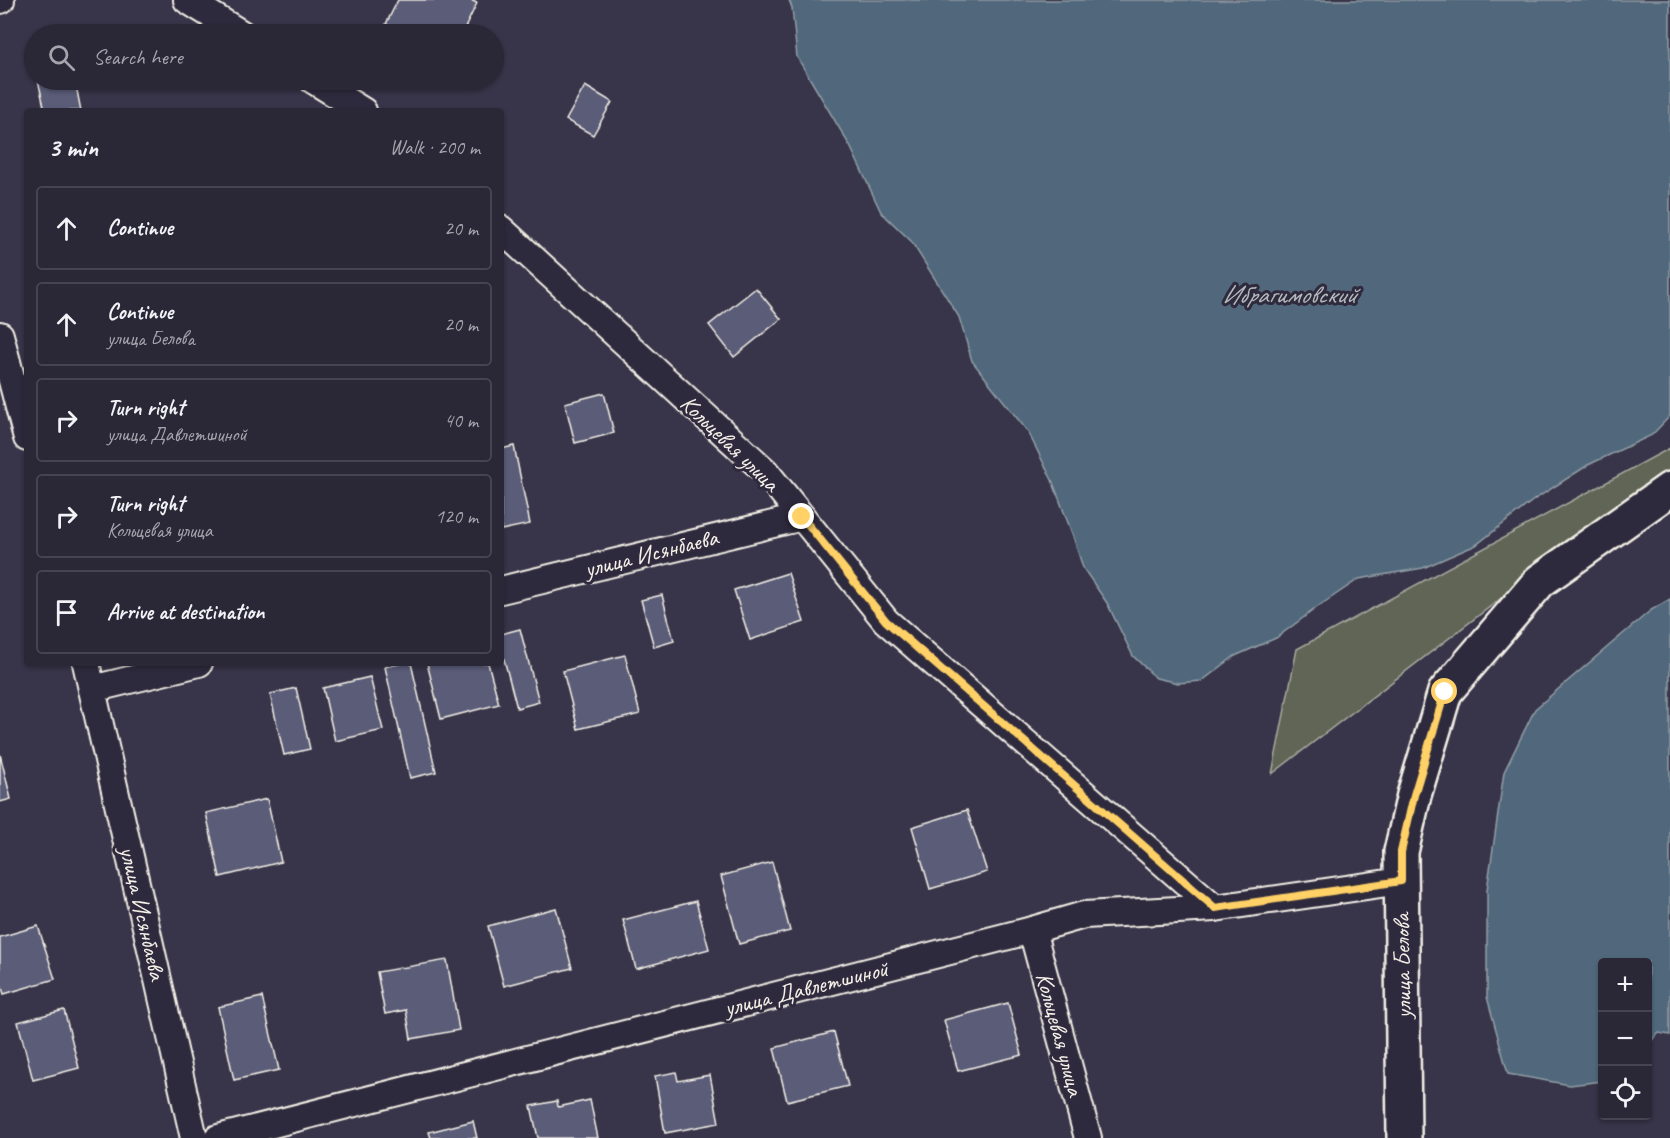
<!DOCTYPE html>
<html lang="en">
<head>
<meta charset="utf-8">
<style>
  body { margin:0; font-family:Caveat,sans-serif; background:#322f3f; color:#f1f3f6 }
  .controls { position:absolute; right:18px; bottom:18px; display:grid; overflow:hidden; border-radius:6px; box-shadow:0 2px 4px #0004 }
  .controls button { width:54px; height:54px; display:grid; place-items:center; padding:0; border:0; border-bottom:2px solid #464452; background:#2a2737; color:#f1f3f6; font:30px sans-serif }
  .stop { position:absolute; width:18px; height:18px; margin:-14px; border:4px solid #ffd166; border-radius:50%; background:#fff }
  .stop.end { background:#ffd166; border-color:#fff; box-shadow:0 2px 6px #0008 }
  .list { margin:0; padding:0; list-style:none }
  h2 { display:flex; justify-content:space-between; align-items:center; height:78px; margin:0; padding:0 24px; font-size:26px }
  h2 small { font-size:20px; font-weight:400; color:#a5a5ad }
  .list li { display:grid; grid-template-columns:39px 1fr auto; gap:18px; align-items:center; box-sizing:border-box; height:84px; margin:0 12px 12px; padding:0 12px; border:2px solid #464452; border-radius:6px }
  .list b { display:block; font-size:22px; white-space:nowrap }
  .list p { margin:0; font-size:20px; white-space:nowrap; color:#a5a5ad }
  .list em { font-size:20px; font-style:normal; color:#a5a5ad }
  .icon { flex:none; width:33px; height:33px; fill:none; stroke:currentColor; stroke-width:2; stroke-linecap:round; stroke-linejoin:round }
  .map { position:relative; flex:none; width:1670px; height:1138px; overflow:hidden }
  .search { position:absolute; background:#2a2737; box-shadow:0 2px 4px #0004; left:24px; top:24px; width:480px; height:66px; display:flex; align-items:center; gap:15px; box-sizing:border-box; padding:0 21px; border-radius:33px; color:#a5a5ad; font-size:22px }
  .panel { position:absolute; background:#2a2737; box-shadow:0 2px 4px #0004; left:24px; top:108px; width:480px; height:558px; border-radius:6px }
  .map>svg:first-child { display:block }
</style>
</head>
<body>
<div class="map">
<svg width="1670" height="1138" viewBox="0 0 1670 1138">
  <rect width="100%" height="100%" fill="#383449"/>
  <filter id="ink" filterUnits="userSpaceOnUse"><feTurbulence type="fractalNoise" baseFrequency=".0167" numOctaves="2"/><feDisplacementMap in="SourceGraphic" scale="12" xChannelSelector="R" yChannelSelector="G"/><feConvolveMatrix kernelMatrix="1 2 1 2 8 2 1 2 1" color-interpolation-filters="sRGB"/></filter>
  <g filter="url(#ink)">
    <!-- green -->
    <path fill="#616557" stroke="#aaaba0" stroke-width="1.5" d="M 1670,448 L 1670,500 L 1512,590 L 1272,774 L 1297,649 Z"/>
    <!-- water -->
    <g fill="#51687c" stroke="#929fa7" stroke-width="1.5">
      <path d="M 789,0 L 1670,0 L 1670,416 L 1652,435 L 1588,465 L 1535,499 L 1476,545 L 1423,568 L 1359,579 L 1319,606 L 1276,638 L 1235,656 L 1202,681 L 1178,683 L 1156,678 L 1133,656 L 1107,603 L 1083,568 L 1073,536 L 1052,480 L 1028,432 L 972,361 L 959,317 L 911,241 L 881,212 L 850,146 L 797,57 L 792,8 Z"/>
      <path d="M 1670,599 L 1670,1035 L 1659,1033 L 1648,1044 L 1648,962 L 1602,962 L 1602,1081 L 1570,1085 L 1508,1074 L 1487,997 L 1487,890 L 1504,772 L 1535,709 L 1651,610 Z"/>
    </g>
    <!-- building -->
    <g fill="#5a5b78" stroke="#f4f1e8" stroke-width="1.5">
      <path d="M 398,0 L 470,0 L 477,3 L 462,34 L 444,34 L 426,26 L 422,34 L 407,34 L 386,24 Z"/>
      <path d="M 38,80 L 75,80 L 81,111 L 45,111 Z"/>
      <path d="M 585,86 L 612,102 L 593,135 L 566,120 Z"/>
      <path d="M 756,288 L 781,319 L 734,357 L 709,325 Z"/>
      <path d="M 604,393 L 614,433 L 575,443 L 565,403 Z"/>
      <path d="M 514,446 L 530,524 L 501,530 L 501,449 Z"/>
      <path d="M 788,573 L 804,622 L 750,640 L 734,590 Z"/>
      <path d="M 662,595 L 674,641 L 654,647 L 641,600 Z"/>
      <path d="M 520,629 L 539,702 L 517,708 L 501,648 L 501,634 Z"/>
      <path d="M 625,655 L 640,714 L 578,729 L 563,671 Z"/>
      <path d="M 403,663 L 411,663 L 436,772 L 410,778 L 385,667 Z"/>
      <path d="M 427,663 L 488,663 L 499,704 L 441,719 Z"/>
      <path d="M 370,677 L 383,730 L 335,741 L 323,688 Z"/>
      <path d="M 296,688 L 310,749 L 284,755 L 270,694 Z"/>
      <path d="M 0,754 L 11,799 L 0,802 Z"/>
      <path d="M 267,799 L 281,862 L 220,877 L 206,813 Z"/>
      <path d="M 967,810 L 987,872 L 930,889 L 912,827 Z"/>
      <path d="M 772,862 L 790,931 L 739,944 L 721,876 Z"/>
      <path d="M 696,901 L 709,949 L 636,969 L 623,920 Z"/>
      <path d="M 556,908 L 572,968 L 504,986 L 488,926 Z"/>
      <path d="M 38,926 L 55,979 L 4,994 L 0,981 L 0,937 Z"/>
      <path d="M 447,960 L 459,1030 L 411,1039 L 406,1010 L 385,1014 L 377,972 Z"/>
      <path d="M 262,997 L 279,1070 L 234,1080 L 218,1007 Z"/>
      <path d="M 1008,1003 L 1022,1055 L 958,1071 L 944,1020 Z"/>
      <path d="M 64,1010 L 79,1068 L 33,1080 L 18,1022 Z"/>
      <path d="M 834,1032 L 848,1086 L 787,1101 L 774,1048 Z"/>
      <path d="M 676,1072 L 678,1081 L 710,1075 L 719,1123 L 665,1133 L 655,1076 Z"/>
      <path d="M 590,1100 L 598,1138 L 538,1138 L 531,1106 L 557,1101 L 558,1107 Z"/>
      <path d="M 473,1121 L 477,1138 L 431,1138 L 429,1132 Z"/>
    </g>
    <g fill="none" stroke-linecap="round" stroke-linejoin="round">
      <defs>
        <g id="street">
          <path d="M 0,0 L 1,0"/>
          <path d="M 187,0 L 242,34"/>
          <path d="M 313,80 L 363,111"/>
          <path d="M 501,229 L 765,471 L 886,621 L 1215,908"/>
          <path d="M 0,335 L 27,438"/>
          <path d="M 501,590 L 802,517"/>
          <path d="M 86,663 L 194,1138"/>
          <path d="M 92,689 L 199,663"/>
          <path d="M 1032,930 L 1088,1138"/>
          <path d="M 218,1138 L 1032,930 L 1084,915 L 1215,908 L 1401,881"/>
        </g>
        <path id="secondary" d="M 1404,1138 L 1401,852 L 1414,795 L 1445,692 L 1540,581 L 1670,489"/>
      </defs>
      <!-- street casing -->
      <use href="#street" stroke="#f4f1e8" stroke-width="30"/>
      <!-- secondary casing -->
      <use href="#secondary" stroke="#f4f1e8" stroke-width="38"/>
      <!-- street -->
      <use href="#street" stroke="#2f2a3d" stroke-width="26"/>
      <!-- secondary -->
      <use href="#secondary" stroke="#2f2a3d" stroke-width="33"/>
    </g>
  </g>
  <g fill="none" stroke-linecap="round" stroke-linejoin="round" filter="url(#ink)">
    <!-- route -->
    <path stroke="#ffd166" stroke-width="8" d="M 802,517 L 886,621 L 1215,908 L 1401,881 L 1401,852 L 1414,795 L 1445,692"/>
  </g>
  <g text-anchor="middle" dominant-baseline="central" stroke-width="6" stroke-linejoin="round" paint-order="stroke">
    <!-- street labels -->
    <g font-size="24" fill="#f4f1e8" stroke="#2f2a3d">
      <text transform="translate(730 443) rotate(44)">Кольцевая улица</text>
      <text transform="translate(651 553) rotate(-14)">улица Исянбаева</text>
      <text transform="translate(143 913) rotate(77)">улица Исянбаева</text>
      <text transform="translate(1402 966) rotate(-91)">улица Белова</text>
      <text transform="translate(806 988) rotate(-14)">улица Давлетшиной</text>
      <text transform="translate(1060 1034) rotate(75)">Кольцевая улица</text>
    </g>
    <!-- water labels -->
    <g font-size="26" font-style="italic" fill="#b3babd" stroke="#2f2a3d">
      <text x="1289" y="294">Ибрагимовский</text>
    </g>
  </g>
</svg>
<div class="controls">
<button>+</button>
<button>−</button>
<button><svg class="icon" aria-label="locate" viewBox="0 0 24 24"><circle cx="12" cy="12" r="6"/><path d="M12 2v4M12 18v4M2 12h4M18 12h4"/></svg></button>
</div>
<div class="stop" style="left:1445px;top:692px"></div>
<div class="stop end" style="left:802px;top:517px"></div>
<div class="search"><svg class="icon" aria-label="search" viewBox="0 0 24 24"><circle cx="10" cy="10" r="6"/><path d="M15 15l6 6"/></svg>Search here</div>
<section class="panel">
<h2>3 min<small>Walk · 200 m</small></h2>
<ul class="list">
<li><svg class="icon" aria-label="ahead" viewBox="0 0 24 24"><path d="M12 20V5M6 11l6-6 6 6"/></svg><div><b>Continue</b></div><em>20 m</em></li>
<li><svg class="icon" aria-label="ahead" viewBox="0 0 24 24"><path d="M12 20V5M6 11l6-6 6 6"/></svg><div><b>Continue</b><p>улица Белова</p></div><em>20 m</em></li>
<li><svg class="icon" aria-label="right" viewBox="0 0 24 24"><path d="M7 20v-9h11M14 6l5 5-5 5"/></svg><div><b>Turn right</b><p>улица Давлетшиной</p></div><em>40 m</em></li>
<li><svg class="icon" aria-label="right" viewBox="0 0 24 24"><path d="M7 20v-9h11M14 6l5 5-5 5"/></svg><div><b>Turn right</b><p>Кольцевая улица</p></div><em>120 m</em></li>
<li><svg class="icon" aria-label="arrive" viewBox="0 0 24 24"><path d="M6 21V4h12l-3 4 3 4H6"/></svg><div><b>Arrive at destination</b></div></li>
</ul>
</section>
</div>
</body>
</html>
